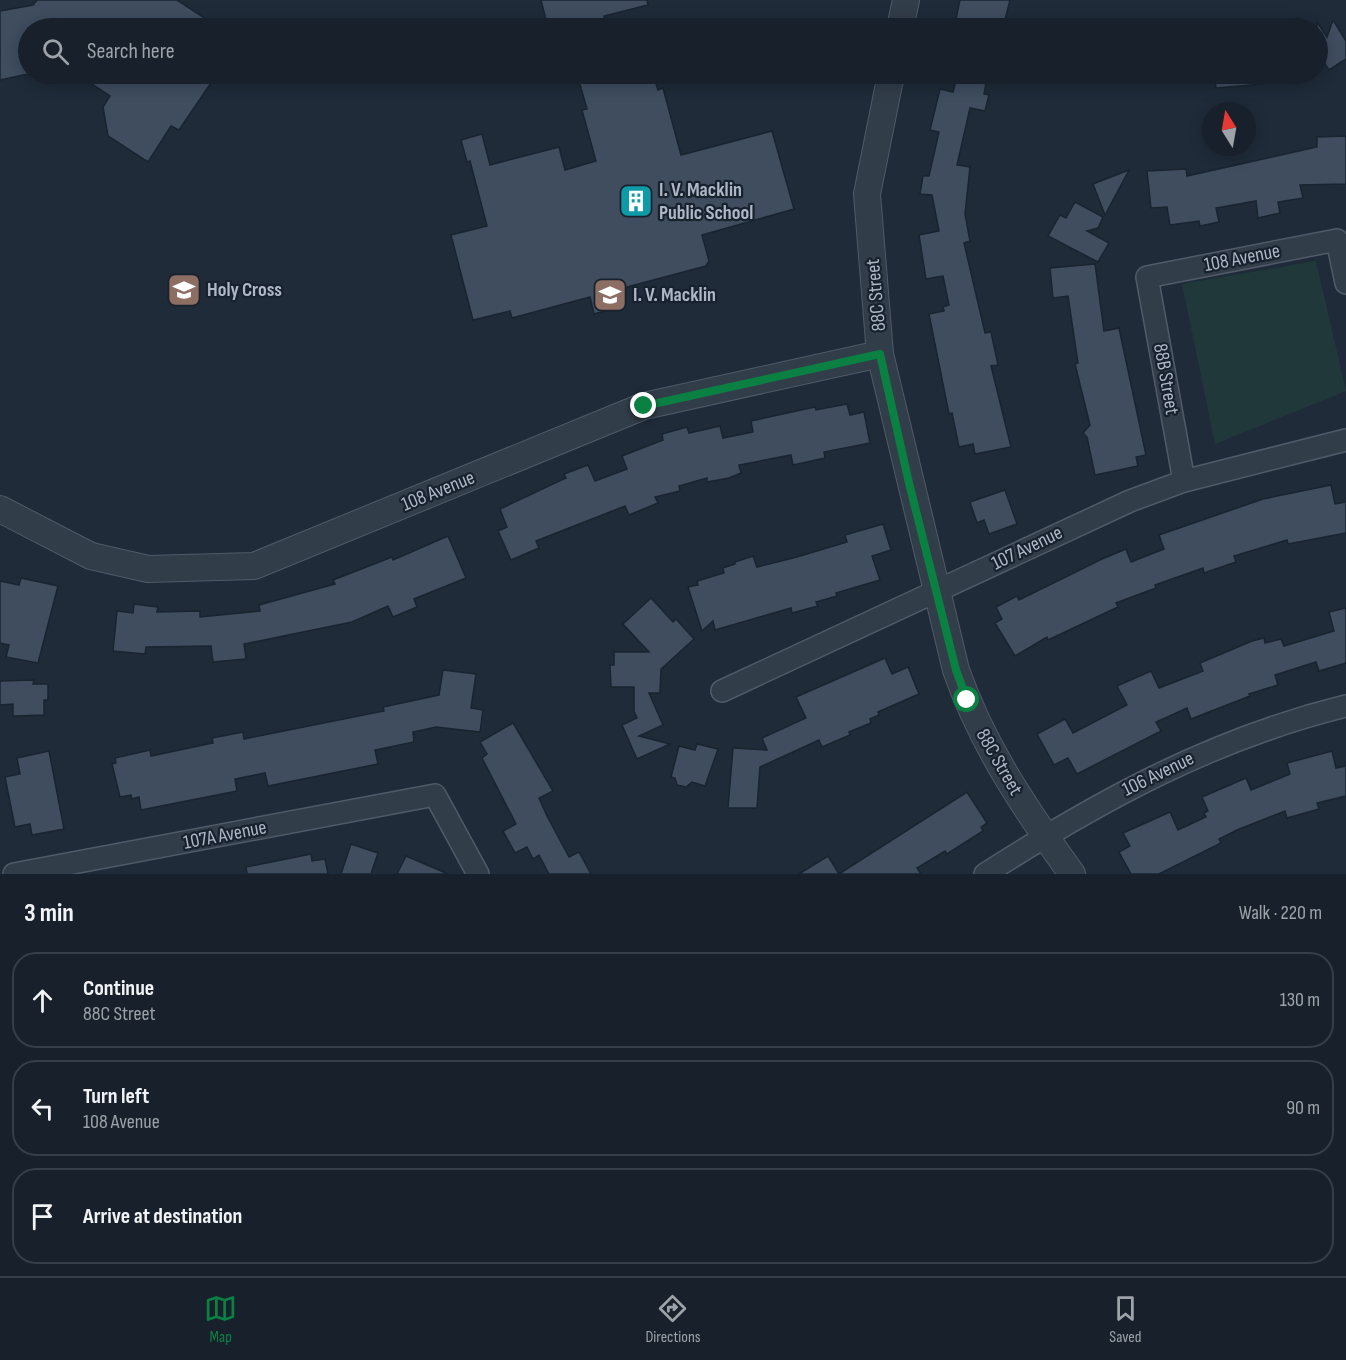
<!DOCTYPE html>
<html lang="en">
<head>
<meta charset="utf-8">
<style>
  body { margin:0; font-family:"Sofia Sans Condensed",sans-serif; background:#242d37; color:#f1f3f6 }
  .compass { position:absolute; left:1202px; top:102px; width:54px; height:54px; border-radius:50%; background:#17202b; box-shadow:0 3px 15px #0003; rotate:349deg }
  .stop { position:absolute; width:18px; height:18px; margin:-14px; border:4px solid #0b8043; border-radius:50%; background:#fff }
  .stop.end { background:#0b8043; border-color:#fff; box-shadow:0 2px 6px #0008 }
  .list { margin:0; padding:0; list-style:none }
  h2 { display:flex; justify-content:space-between; align-items:center; height:78px; margin:0; padding:0 24px; font-size:26px }
  h2 small { font-size:20px; font-weight:400; color:#9ea3a9 }
  .list li { display:grid; grid-template-columns:39px 1fr auto; gap:18px; align-items:center; box-sizing:border-box; height:96px; margin:0 12px 12px; padding:0 12px; border:2px solid #363e47; border-radius:24px }
  .list b { display:block; font-size:22px; white-space:nowrap }
  .list p { margin:0; font-size:20px; white-space:nowrap; color:#9ea3a9 }
  .list em { font-size:20px; font-style:normal; color:#9ea3a9 }
  .icon { flex:none; width:33px; height:33px; fill:none; stroke:currentColor; stroke-width:2; stroke-linecap:round; stroke-linejoin:round }
  .map { position:relative; flex:none; width:1346px; height:874px; overflow:hidden }
  .search { position:absolute; background:#17202b; box-shadow:0 3px 15px #0003; left:18px; right:18px; top:18px; height:66px; display:flex; align-items:center; gap:15px; box-sizing:border-box; padding:0 21px; border-radius:33px; color:#9ea3a9; font-size:22px }
  .sheet { height:402px; background:#17202b }
  nav { display:flex; justify-content:space-around; align-items:center; box-sizing:border-box; height:84px; border-top:2px solid #363e47; background:#17202b; font-size:16px; color:#9ea3a9 }
  nav a { display:grid; justify-items:center; gap:3px }
  nav .on { color:#0b8043 }
  .map>svg:first-child { display:block }
</style>
</head>
<body>
<div class="map">
<svg width="1346" height="874" viewBox="0 0 1346 874">
  <rect width="100%" height="100%" fill="#1f2b39"/>
  <!-- green -->
  <path fill="#21383b" d="M 1316,261 L 1346,391 L 1215,444 L 1182,284 Z"/>
  <!-- building -->
  <g fill="#3f4d5f" stroke="#1a2430" stroke-width="1.5">
    <path d="M 37,0 L 177,0 L 220,28 L 28,28 L 28,74 L 0,80 L 0,11 L 33,5 Z"/>
    <path d="M 541,0 L 647,0 L 648,5 L 604,16 L 606,26 L 596,28 L 548,28 Z"/>
    <path d="M 960,0 L 1010,0 L 1003,28 L 954,28 Z"/>
    <path d="M 1333,20 L 1346,41 L 1346,59 L 1329,70 L 1317,52 L 1317,22 L 1327,37 Z"/>
    <path d="M 77,74 L 217,74 L 179,130 L 171,126 L 148,162 L 108,136 L 103,107 L 110,96 Z"/>
    <path d="M 577,74 L 653,74 L 658,90 L 663,88 L 681,155 L 772,131 L 794,209 L 702,235 L 709,261 L 706,266 L 608,292 L 612,309 L 594,314 L 590,297 L 512,318 L 510,311 L 473,320 L 451,235 L 487,226 L 470,161 L 467,162 L 461,140 L 482,134 L 490,165 L 559,147 L 565,170 L 596,161 L 582,110 L 587,109 Z"/>
    <path d="M 1214,74 L 1262,74 L 1263,84 L 1216,88 Z"/>
    <path d="M 957,77 L 986,84 L 984,94 L 989,95 L 985,111 L 970,108 L 957,165 L 970,167 L 965,214 L 970,241 L 964,243 L 985,333 L 991,332 L 998,365 L 991,366 L 1011,447 L 975,454 L 973,444 L 959,447 L 952,413 L 949,414 L 929,314 L 944,311 L 943,307 L 949,305 L 943,276 L 926,279 L 919,235 L 939,231 L 932,195 L 920,194 L 923,176 L 929,176 L 939,132 L 930,130 L 940,89 L 953,92 Z"/>
    <path d="M 1346,136 L 1346,184 L 1300,185 L 1303,198 L 1278,202 L 1280,213 L 1258,218 L 1256,201 L 1216,208 L 1219,222 L 1200,226 L 1199,221 L 1170,225 L 1167,207 L 1151,208 L 1147,171 L 1186,169 L 1187,176 L 1317,147 L 1317,137 Z"/>
    <path d="M 1129,170 L 1105,215 L 1093,184 Z"/>
    <path d="M 1075,202 L 1103,217 L 1098,228 L 1087,231 L 1109,243 L 1098,262 L 1048,236 L 1060,215 L 1066,218 Z"/>
    <path d="M 1095,264 L 1104,331 L 1119,328 L 1146,455 L 1136,457 L 1138,466 L 1095,475 L 1087,437 L 1083,433 L 1090,425 L 1075,364 L 1078,363 L 1068,296 L 1053,298 L 1050,268 Z"/>
    <path d="M 847,404 L 850,415 L 864,412 L 870,443 L 824,452 L 825,458 L 793,465 L 791,455 L 739,465 L 741,473 L 729,478 L 707,482 L 707,478 L 679,486 L 680,491 L 655,497 L 658,503 L 629,515 L 625,506 L 536,541 L 539,548 L 511,560 L 498,531 L 507,527 L 500,509 L 566,478 L 564,474 L 588,465 L 595,481 L 627,469 L 622,456 L 663,440 L 662,434 L 687,427 L 689,433 L 720,426 L 723,438 L 753,432 L 751,421 L 815,407 L 816,410 Z"/>
    <path d="M 1331,485 L 1335,504 L 1346,502 L 1346,533 L 1288,544 L 1287,540 L 1234,556 L 1236,562 L 1204,573 L 1203,568 L 1155,585 L 1156,588 L 1116,603 L 1118,607 L 1048,640 L 1047,637 L 1015,656 L 995,623 L 1002,619 L 996,607 L 1017,596 L 1019,600 L 1102,559 L 1126,549 L 1131,562 L 1164,549 L 1159,535 L 1263,499 Z"/>
    <path d="M 1005,490 L 1017,524 L 989,534 L 984,520 L 977,523 L 970,502 Z"/>
    <path d="M 883,524 L 891,550 L 872,556 L 880,580 L 836,593 L 837,596 L 816,602 L 818,606 L 792,613 L 791,608 L 715,630 L 713,621 L 702,631 L 688,587 L 698,585 L 697,581 L 724,573 L 723,568 L 735,564 L 735,562 L 753,556 L 757,567 L 797,557 L 847,542 L 845,535 Z"/>
    <path d="M 448,536 L 466,578 L 414,599 L 417,607 L 393,617 L 388,606 L 352,622 L 244,644 L 246,659 L 213,662 L 211,646 L 146,647 L 145,654 L 113,651 L 117,611 L 133,613 L 134,604 L 158,607 L 157,612 L 200,611 L 200,617 L 260,611 L 259,605 L 335,584 L 333,580 L 392,557 L 393,560 Z"/>
    <path d="M 21,578 L 58,586 L 38,663 L 6,657 L 9,645 L 0,643 L 0,581 L 19,585 Z"/>
    <path d="M 651,598 L 673,622 L 676,619 L 694,639 L 661,669 L 660,693 L 649,693 L 663,725 L 639,736 L 670,744 L 637,759 L 622,725 L 637,718 L 634,711 L 634,687 L 611,687 L 610,665 L 614,665 L 614,652 L 649,652 L 623,624 Z"/>
    <path d="M 1346,608 L 1346,663 L 1319,671 L 1316,662 L 1275,675 L 1278,685 L 1249,694 L 1250,696 L 1191,719 L 1187,708 L 1156,722 L 1161,731 L 1077,774 L 1068,758 L 1054,765 L 1037,734 L 1065,719 L 1073,733 L 1127,705 L 1117,686 L 1151,671 L 1159,688 L 1203,671 L 1200,663 L 1252,641 L 1264,638 L 1265,643 L 1281,639 L 1284,646 L 1334,631 L 1329,612 Z"/>
    <path d="M 885,658 L 892,674 L 908,667 L 919,694 L 878,712 L 879,715 L 870,719 L 871,723 L 849,732 L 850,735 L 822,747 L 819,740 L 760,767 L 757,808 L 728,808 L 733,748 L 767,750 L 762,738 L 806,718 L 796,697 Z"/>
    <path d="M 443,670 L 476,674 L 471,708 L 483,710 L 480,732 L 436,727 L 413,732 L 414,742 L 375,750 L 378,764 L 268,786 L 265,773 L 235,779 L 237,791 L 141,810 L 139,797 L 132,799 L 131,795 L 120,797 L 112,764 L 116,763 L 115,758 L 150,750 L 151,756 L 213,743 L 212,738 L 243,732 L 244,739 L 384,711 L 383,707 L 439,695 Z"/>
    <path d="M 34,680 L 33,684 L 48,684 L 48,700 L 44,700 L 44,715 L 13,716 L 13,704 L 0,705 L 0,681 Z"/>
    <path d="M 513,723 L 553,791 L 539,798 L 547,816 L 569,857 L 579,852 L 591,874 L 549,874 L 539,855 L 533,859 L 527,847 L 515,853 L 503,831 L 516,824 L 482,758 L 487,754 L 480,742 Z"/>
    <path d="M 697,744 L 718,749 L 705,786 L 692,782 L 686,787 L 677,785 L 675,778 L 671,777 L 679,746 L 695,750 Z"/>
    <path d="M 49,751 L 64,829 L 32,835 L 30,824 L 15,827 L 5,777 L 20,774 L 17,758 Z"/>
    <path d="M 1332,751 L 1336,768 L 1346,766 L 1346,796 L 1317,803 L 1319,809 L 1287,818 L 1285,811 L 1237,830 L 1219,839 L 1221,843 L 1159,874 L 1131,874 L 1119,852 L 1130,846 L 1123,833 L 1170,812 L 1178,830 L 1206,817 L 1204,813 L 1208,811 L 1202,797 L 1246,778 L 1251,790 L 1290,774 L 1287,763 Z"/>
    <path d="M 967,792 L 987,823 L 981,827 L 983,831 L 947,854 L 945,851 L 917,868 L 921,874 L 799,874 L 828,856 L 839,874 Z"/>
    <path d="M 351,844 L 378,853 L 371,874 L 341,874 Z"/>
    <path d="M 311,854 L 312,861 L 325,859 L 328,874 L 247,874 L 246,867 Z"/>
    <path d="M 406,856 L 448,874 L 397,874 Z"/>
  </g>
  <g fill="none" stroke-linecap="round" stroke-linejoin="round">
    <defs>
      <g id="minor">
        <path d="M 1184,481 L 1147,277 L 1337,240 L 1346,283"/>
        <path d="M 722,691 L 1130,501 L 1184,481 L 1346,440"/>
        <path d="M 14,874 L 435,795 L 478,874"/>
        <path d="M 985,874 C 1101,800 1212,739 1346,706"/>
      </g>
      <g id="tertiary">
        <path d="M 900,28 L 906,0"/>
        <path d="M 891,74 L 867,194 L 880,354 L 956,670 C 982,745 1026,810 1072,874"/>
        <path d="M 0,509 L 91,556 L 148,569 L 254,566 L 644,406 L 880,354"/>
      </g>
    </defs>
    <!-- minor casing -->
    <use href="#minor" stroke="#505a68" stroke-width="24"/>
    <!-- tertiary casing -->
    <use href="#tertiary" stroke="#505a68" stroke-width="28"/>
    <!-- minor -->
    <use href="#minor" stroke="#323d4a" stroke-width="21"/>
    <!-- tertiary -->
    <use href="#tertiary" stroke="#323d4a" stroke-width="26"/>
  </g>
  <g fill="none" stroke-linecap="round" stroke-linejoin="round">
    <!-- route -->
    <path stroke="#0b8043" stroke-width="8" d="M 644,406 L 880,354 L 909,483 L 956,670 L 967,700"/>
  </g>
  <!-- icons -->
  <defs>
    <symbol id="building-square" viewBox="-11 -11 22 22"><rect x="-9" y="-9" width="18" height="18" rx="4" fill="#0f9aa8" stroke="#18222e"/><path d="M-4-6H4V6H1V3H-1V6H-4ZM-2.5-4.3h1.7v1.8h-1.7ZM.8-4.3h1.7v1.8H.8ZM-2.5-1h1.7V.8h-1.7ZM.8-1h1.7V.8H.8Z" fill="#fff"/></symbol>
    <symbol id="school-square" viewBox="-11 -11 22 22"><rect x="-9" y="-9" width="18" height="18" rx="4" fill="#8d6e63" stroke="#18222e"/><path d="M0-5L7-2L0 1L-7-2ZM-4 1L0 2.5L4 1V4Q0 6-4 4Z" fill="#fff"/></symbol>
  </defs>
  <g fill-rule="evenodd">
    <use href="#building-square" x="617" y="182" width="38" height="38"/>
    <use href="#school-square" x="165" y="271" width="38" height="38"/>
    <use href="#school-square" x="591" y="276" width="38" height="38"/>
  </g>
  <g text-anchor="middle" dominant-baseline="central" stroke-width="4.5" stroke-linejoin="round" paint-order="stroke">
    <!-- poi labels -->
    <g font-size="20" font-weight="bold" fill="#adb7c7" stroke="#18222e" text-anchor="start">
      <text x="659" y="190">I. V. Macklin<tspan x="659" dy="23">Public School</tspan></text>
      <text x="207" y="290">Holy Cross</text>
      <text x="633" y="295">I. V. Macklin</text>
    </g>
    <!-- street labels -->
    <g font-size="20" fill="#adb7c7" stroke="#18222e">
      <text transform="translate(1242 258) rotate(-11)">108 Avenue</text>
      <text transform="translate(876 295) rotate(-95)">88C Street</text>
      <text transform="translate(1166 379) rotate(80)">88B Street</text>
      <text transform="translate(438 491) rotate(-22)">108 Avenue</text>
      <text transform="translate(1027 548) rotate(-26)">107 Avenue</text>
      <text transform="translate(999 762) rotate(60)">88C Street</text>
      <text transform="translate(1158 774) rotate(-26)">106 Avenue</text>
      <text transform="translate(225 835) rotate(-11)">107A Avenue</text>
    </g>
  </g>
</svg>
<svg class="compass" viewBox="-18 -18 36 36"><path d="M0-13l5 13h-10z" fill="#e53935"/><path d="M0 13l5-13h-10z" fill="#9ea3a9"/></svg>
<div class="stop" style="left:967px;top:700px"></div>
<div class="stop end" style="left:644px;top:406px"></div>
<div class="search"><svg class="icon" aria-label="search" viewBox="0 0 24 24"><circle cx="10" cy="10" r="6"/><path d="M15 15l6 6"/></svg>Search here</div>
</div>
<section class="sheet">
<h2>3 min<small>Walk · 220 m</small></h2>
<ul class="list">
<li><svg class="icon" aria-label="ahead" viewBox="0 0 24 24"><path d="M12 20V5M6 11l6-6 6 6"/></svg><div><b>Continue</b><p>88C Street</p></div><em>130 m</em></li>
<li><svg class="icon" aria-label="left" viewBox="0 0 24 24"><path d="M17 20v-9H6M10 6l-5 5 5 5"/></svg><div><b>Turn left</b><p>108 Avenue</p></div><em>90 m</em></li>
<li><svg class="icon" aria-label="arrive" viewBox="0 0 24 24"><path d="M6 21V4h12l-3 4 3 4H6"/></svg><div><b>Arrive at destination</b></div></li>
</ul>
</section>
<nav>
<a class="on"><svg class="icon" aria-label="map" viewBox="0 0 24 24"><path d="M3 6l6-2 6 2 6-2v14l-6 2-6-2-6 2zM9 4v14M15 6v14"/></svg>Map</a>
<a><svg class="icon" aria-label="directions" viewBox="0 0 24 24"><path d="M12 3l9 9-9 9-9-9zM9 14v-3h6M13 9l2 2-2 2"/></svg>Directions</a>
<a><svg class="icon" aria-label="saved" viewBox="0 0 24 24"><path d="M7 4h10v16l-5-4-5 4z"/></svg>Saved</a>
</nav>
</body>
</html>
